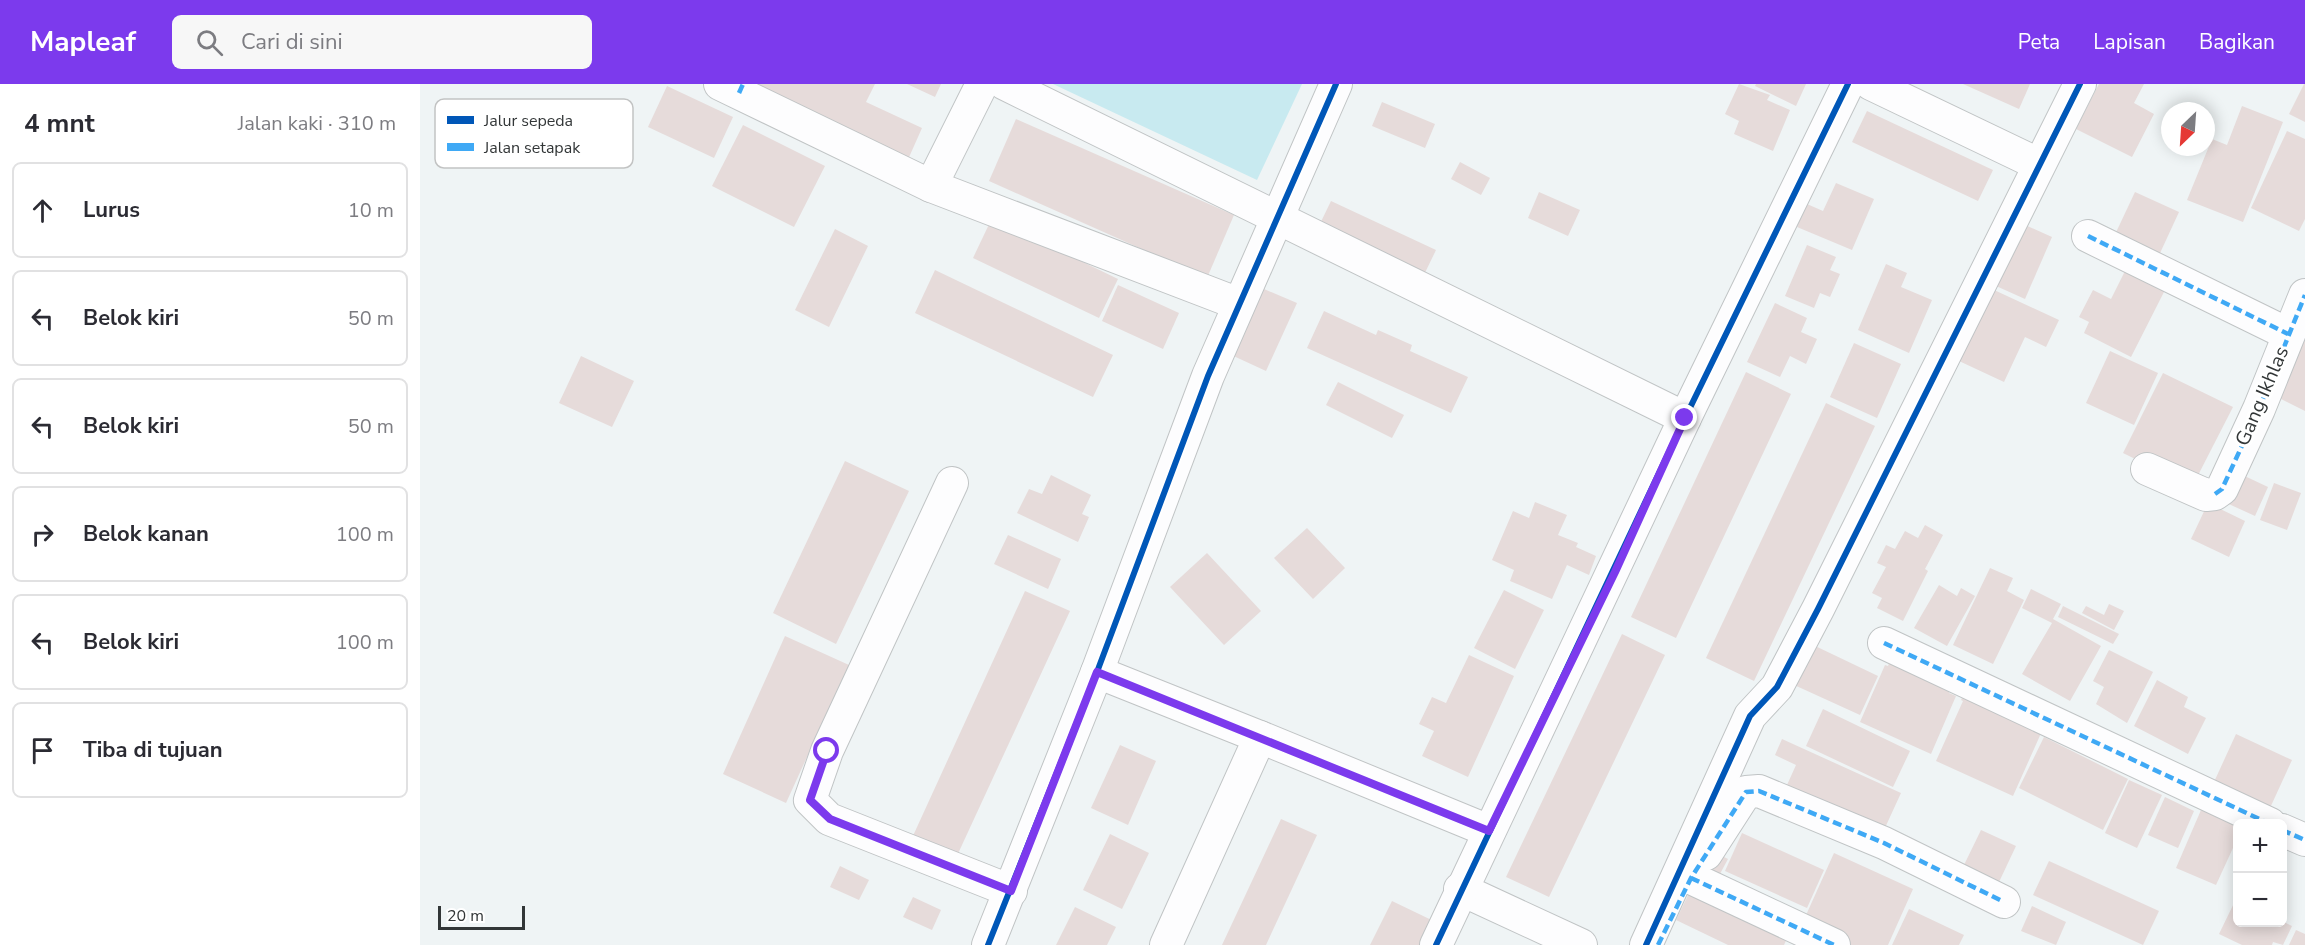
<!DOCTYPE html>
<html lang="id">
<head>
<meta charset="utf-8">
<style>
  body { margin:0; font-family:"Nunito Sans",sans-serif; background:#f7f7f7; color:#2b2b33 }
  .controls { position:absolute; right:18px; bottom:18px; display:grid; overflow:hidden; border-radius:9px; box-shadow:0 3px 15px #0003 }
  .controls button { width:54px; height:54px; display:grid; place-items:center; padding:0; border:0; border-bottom:2px solid #e1e1e2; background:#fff; color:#2b2b33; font:30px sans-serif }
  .compass { position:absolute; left:1741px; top:18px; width:54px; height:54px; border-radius:50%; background:#fff; box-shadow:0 3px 15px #0003; rotate:205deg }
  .scale { position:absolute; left:18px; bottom:15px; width:87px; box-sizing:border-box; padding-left:6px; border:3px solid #323637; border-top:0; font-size:16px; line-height:21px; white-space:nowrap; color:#323637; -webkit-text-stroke:4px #fff; paint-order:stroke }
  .stop { position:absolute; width:18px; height:18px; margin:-14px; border:4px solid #7c3aed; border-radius:50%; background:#fff }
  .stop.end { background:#7c3aed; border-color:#fff; box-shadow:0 2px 6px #0008 }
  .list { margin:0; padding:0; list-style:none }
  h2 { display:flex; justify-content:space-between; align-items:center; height:78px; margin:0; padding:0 24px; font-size:26px }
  h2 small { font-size:20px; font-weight:400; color:#7c7c81 }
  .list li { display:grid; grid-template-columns:39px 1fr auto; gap:18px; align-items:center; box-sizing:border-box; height:96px; margin:0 12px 12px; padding:0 12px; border:2px solid #e1e1e2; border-radius:9px }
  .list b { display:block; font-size:22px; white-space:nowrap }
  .list em { font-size:20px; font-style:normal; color:#7c7c81 }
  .icon { flex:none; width:33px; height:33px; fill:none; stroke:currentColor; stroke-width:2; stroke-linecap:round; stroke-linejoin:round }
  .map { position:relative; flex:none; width:1885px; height:861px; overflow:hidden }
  header { display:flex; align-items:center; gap:36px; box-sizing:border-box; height:84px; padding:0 30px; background:#7c3aed; color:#fff }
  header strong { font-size:28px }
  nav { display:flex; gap:33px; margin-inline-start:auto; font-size:21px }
  .search { width:420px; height:54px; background:#f7f7f7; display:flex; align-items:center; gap:15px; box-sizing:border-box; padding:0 21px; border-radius:9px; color:#7c7c81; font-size:22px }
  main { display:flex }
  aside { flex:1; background:#fff }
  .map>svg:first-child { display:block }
</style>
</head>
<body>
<header>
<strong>Mapleaf</strong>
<div class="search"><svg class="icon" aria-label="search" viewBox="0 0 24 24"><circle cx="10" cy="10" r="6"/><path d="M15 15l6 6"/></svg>Cari di sini</div>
<nav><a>Peta</a><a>Lapisan</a><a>Bagikan</a></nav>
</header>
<main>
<aside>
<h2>4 mnt<small>Jalan kaki · 310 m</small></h2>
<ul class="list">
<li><svg class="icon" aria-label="ahead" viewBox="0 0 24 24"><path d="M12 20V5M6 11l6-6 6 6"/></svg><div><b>Lurus</b></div><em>10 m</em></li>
<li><svg class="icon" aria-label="left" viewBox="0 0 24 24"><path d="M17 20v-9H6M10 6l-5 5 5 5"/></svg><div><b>Belok kiri</b></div><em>50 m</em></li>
<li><svg class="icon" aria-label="left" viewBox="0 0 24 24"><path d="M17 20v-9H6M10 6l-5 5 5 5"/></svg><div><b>Belok kiri</b></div><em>50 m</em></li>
<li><svg class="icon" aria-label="right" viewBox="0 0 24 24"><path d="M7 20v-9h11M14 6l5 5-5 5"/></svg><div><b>Belok kanan</b></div><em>100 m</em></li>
<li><svg class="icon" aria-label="left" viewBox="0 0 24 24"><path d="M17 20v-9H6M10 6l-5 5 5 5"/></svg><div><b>Belok kiri</b></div><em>100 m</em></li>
<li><svg class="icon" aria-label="arrive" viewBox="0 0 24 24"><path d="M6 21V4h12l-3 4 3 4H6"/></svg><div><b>Tiba di tujuan</b></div></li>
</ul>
</aside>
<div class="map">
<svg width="1885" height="861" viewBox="0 0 1885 861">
  <rect width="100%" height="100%" fill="#eff4f5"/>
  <!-- green -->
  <path fill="#c8eaf0" d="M 633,0 L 882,0 L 837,96 Z"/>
  <!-- building -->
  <g fill="#e6dbda">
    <path d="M 340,0 L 455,0 L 446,18 L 502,44 L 486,80 L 335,10 Z"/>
    <path d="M 487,0 L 521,0 L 515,13 Z"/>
    <path d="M 1319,0 L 1350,11 L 1347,16 L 1370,26 L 1353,67 L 1314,50 L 1319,37 L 1305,30 Z"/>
    <path d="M 1336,0 L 1386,0 L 1376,22 L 1335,2 Z"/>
    <path d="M 1543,0 L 1610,0 L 1599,25 Z"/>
    <path d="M 1679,0 L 1724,0 L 1714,19 L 1734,30 L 1712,73 L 1656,45 Z"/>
    <path d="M 1884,0 L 1885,0 L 1885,38 L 1869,30 Z"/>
    <path d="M 247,2 L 313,33 L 294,74 L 228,43 Z"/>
    <path d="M 962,18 L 1015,40 L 1005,64 L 952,42 Z"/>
    <path d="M 1822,22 L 1863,38 L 1823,138 L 1767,116 L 1792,55 L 1807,61 Z"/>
    <path d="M 1447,27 L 1573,86 L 1558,117 L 1432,58 Z"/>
    <path d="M 596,35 L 814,131 L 787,194 L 569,97 Z"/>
    <path d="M 323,41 L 405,82 L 374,143 L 292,102 Z"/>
    <path d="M 1867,47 L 1885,55 L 1885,135 L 1879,147 L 1831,124 Z"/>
    <path d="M 1040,78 L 1070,94 L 1061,111 L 1031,95 Z"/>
    <path d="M 1416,99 L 1454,115 L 1432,166 L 1377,143 L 1387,120 L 1403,127 Z"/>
    <path d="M 1119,108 L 1160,126 L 1148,152 L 1108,134 Z"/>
    <path d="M 1715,108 L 1759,128 L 1735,180 L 1691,159 Z"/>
    <path d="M 911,117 L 1016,166 L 1001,197 L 896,148 Z"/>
    <path d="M 572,134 L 698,195 L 679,234 L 553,174 Z"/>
    <path d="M 1592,135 L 1632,153 L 1605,215 L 1565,197 Z"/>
    <path d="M 415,145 L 448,162 L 409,243 L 375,226 Z"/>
    <path d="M 1387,161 L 1416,173 L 1410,186 L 1420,190 L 1410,213 L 1400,209 L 1394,224 L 1365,212 Z"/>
    <path d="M 1466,180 L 1487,189 L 1481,203 L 1512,216 L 1489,269 L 1438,246 Z"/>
    <path d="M 515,186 L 693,271 L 673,313 L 495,229 Z"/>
    <path d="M 1705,187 L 1745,206 L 1711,273 L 1664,249 L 1669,238 L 1659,233 L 1673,206 L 1691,215 Z"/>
    <path d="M 698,201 L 759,229 L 743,265 L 682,237 Z"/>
    <path d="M 837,202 L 877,219 L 846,287 L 807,269 Z"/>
    <path d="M 1572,205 L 1639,236 L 1626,263 L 1605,253 L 1584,298 L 1539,277 Z"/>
    <path d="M 1355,219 L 1387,234 L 1381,248 L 1397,255 L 1386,280 L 1370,272 L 1360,293 L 1327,278 Z"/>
    <path d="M 904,227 L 956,251 L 958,246 L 992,261 L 990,267 L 1048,293 L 1031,329 L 887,264 Z"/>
    <path d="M 1885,227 L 1885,327 L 1853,311 Z"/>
    <path d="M 1434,259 L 1481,280 L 1457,334 L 1410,313 Z"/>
    <path d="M 1690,267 L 1738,289 L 1714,341 L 1666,319 Z"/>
    <path d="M 161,272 L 214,297 L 192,343 L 139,319 Z"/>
    <path d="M 1326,288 L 1371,310 L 1256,554 L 1211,533 Z"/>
    <path d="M 1743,289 L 1813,323 L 1772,403 L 1703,369 Z"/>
    <path d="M 918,298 L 984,331 L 972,354 L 906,321 Z"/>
    <path d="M 1406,319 L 1455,342 L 1334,597 L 1286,574 Z"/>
    <path d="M 425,377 L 489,407 L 416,560 L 353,529 Z"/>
    <path d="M 1814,387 L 1848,403 L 1835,432 L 1800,416 Z"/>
    <path d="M 631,391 L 671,411 L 662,430 L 669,433 L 658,458 L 597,429 L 609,405 L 622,410 Z"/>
    <path d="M 1854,399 L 1881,409 L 1867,446 L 1840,436 Z"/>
    <path d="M 1115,418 L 1147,431 L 1138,451 L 1158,459 L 1156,463 L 1176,472 L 1169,491 L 1147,481 L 1132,515 L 1090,497 L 1094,486 L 1072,476 L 1093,427 L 1109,434 Z"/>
    <path d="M 1788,419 L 1825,437 L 1809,473 L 1771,455 Z"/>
    <path d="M 1505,441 L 1523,451 L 1505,485 L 1508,487 L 1483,537 L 1457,524 L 1462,514 L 1452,509 L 1466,483 L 1457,479 L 1466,461 L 1475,465 L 1485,447 L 1498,454 Z"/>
    <path d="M 887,444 L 925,484 L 893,515 L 854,474 Z"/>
    <path d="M 588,451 L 641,475 L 628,505 L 574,480 Z"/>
    <path d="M 787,469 L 841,527 L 804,561 L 750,503 Z"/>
    <path d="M 1570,484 L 1593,494 L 1587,507 L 1604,516 L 1573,580 L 1533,561 Z"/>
    <path d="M 1519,501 L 1537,512 L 1541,504 L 1555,512 L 1527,562 L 1494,544 Z"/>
    <path d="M 1611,505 L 1641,520 L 1633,535 L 1681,562 L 1650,617 L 1602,590 L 1632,539 L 1602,524 Z"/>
    <path d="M 1084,506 L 1124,526 L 1095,585 L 1054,564 Z"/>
    <path d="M 605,507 L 650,527 L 536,774 L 492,754 Z"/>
    <path d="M 1689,520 L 1704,527 L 1694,546 L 1662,529 L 1666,522 L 1684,531 Z"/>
    <path d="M 1643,522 L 1699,550 L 1693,560 L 1638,533 Z"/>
    <path d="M 1202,550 L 1245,571 L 1129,813 L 1086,793 Z"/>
    <path d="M 365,552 L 429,581 L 366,719 L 303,690 Z"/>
    <path d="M 1391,560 L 1458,592 L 1440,631 L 1372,600 Z"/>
    <path d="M 1689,566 L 1733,588 L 1707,639 L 1676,620 L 1684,603 L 1673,597 Z"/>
    <path d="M 1473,569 L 1531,603 L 1529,609 L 1536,612 L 1511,670 L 1440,638 L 1465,581 L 1468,582 Z"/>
    <path d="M 1049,571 L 1094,592 L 1048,693 L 1002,672 L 1014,647 L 999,640 L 1012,613 L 1026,619 Z"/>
    <path d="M 1737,596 L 1768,613 L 1764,623 L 1786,634 L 1768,670 L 1714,642 Z"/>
    <path d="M 1544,610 L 1622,647 L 1593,712 L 1516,677 L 1543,617 L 1541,616 Z"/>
    <path d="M 1403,625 L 1490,667 L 1473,703 L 1386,662 Z"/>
    <path d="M 1816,650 L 1872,676 L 1850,724 L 1794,698 Z"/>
    <path d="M 1624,653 L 1708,695 L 1683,746 L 1599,704 Z"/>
    <path d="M 1362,655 L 1481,709 L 1464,746 L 1367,701 L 1376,681 L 1355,671 Z"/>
    <path d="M 700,661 L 736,677 L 708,741 L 671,724 Z"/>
    <path d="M 1709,696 L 1742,711 L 1717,764 L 1685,749 Z"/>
    <path d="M 1745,713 L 1774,727 L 1758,764 L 1728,751 Z"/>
    <path d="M 1781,726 L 1818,741 L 1818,753 L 1796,801 L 1756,784 Z"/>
    <path d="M 861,735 L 897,751 L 846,861 L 802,861 Z"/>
    <path d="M 1561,746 L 1596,762 L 1579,798 L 1544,781 Z"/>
    <path d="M 1322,749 L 1404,786 L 1387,824 L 1305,787 Z"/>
    <path d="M 690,750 L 729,769 L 702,825 L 663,806 Z"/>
    <path d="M 1290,766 L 1308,775 L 1294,801 L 1276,792 Z"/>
    <path d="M 1414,769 L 1493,805 L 1468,861 L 1428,861 L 1382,840 Z"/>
    <path d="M 1629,777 L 1739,827 L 1723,861 L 1613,811 Z"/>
    <path d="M 420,782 L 449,796 L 439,816 L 410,803 Z"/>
    <path d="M 1272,803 L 1369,850 L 1364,861 L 1308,861 L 1256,836 Z"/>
    <path d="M 493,813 L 521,826 L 512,846 L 483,833 Z"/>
    <path d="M 1816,815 L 1818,838 L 1862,837 L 1872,842 L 1863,861 L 1853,858 L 1852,861 L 1822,861 L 1799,850 Z"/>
    <path d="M 972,817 L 1024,842 L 1015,861 L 950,861 Z"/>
    <path d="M 1612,822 L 1646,838 L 1636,861 L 1601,847 Z"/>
    <path d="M 655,823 L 696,843 L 687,861 L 636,861 Z"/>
    <path d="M 1489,825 L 1544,851 L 1539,861 L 1472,861 Z"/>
    <path d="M 1876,846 L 1885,850 L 1885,861 L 1869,861 Z"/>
  </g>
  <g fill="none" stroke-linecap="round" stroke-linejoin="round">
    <defs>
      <g id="minor">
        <path d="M 300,0 L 511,102 L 819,220"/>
        <path d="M 585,0 L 1265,334"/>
        <path d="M 1451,0 L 1618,80"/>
        <path d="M 511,102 L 562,0"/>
        <path d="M 1668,152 L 1868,250"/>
        <path d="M 1727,385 L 1786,411 L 1795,410 L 1802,405 L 1839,325 L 1885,211"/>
        <path d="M 532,399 L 407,667 L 390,716 L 409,735 L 591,807"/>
        <path d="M 1464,559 L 1850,740"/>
        <path d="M 677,588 L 840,653 L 746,861"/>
        <path d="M 840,653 L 1069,747"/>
        <path d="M 1862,746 L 1885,756"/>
        <path d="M 1286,770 L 1326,708 L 1339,707 L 1464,759 L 1584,818"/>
        <path d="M 1271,794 L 1414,861"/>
        <path d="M 1040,805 L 1161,861"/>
        <path d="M 568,861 L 677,588 L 788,292 L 916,0"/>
        <path d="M 1016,861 L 1265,334 L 1428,0"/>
        <path d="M 1226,861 L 1330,632 L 1357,603 L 1398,525 L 1660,0"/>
      </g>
    </defs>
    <!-- minor casing -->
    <use href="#minor" stroke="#c0c4c5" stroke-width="34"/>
    <!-- minor -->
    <use href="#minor" stroke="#fdfdfe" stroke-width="32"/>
    <!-- quiet -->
    <g stroke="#3fa9f5" stroke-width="4.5" stroke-dasharray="9 4.5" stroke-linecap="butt">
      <path d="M 319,9 L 323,0"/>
      <path d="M 1668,152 L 1868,250"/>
      <path d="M 1795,410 L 1802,405 L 1839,325 L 1885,211"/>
      <path d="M 1464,559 L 1850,740"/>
      <path d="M 1862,746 L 1885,756"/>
      <path d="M 1271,794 L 1414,861"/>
      <path d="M 1238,861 L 1271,794 L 1326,708 L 1339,707 L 1464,759 L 1584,818"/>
    </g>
    <defs>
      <g id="cycleway">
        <path d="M 568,861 L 677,588 L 788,292 L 916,0"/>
        <path d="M 1016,861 L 1265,334 L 1428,0"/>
        <path d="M 1226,861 L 1330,632 L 1357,603 L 1398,525 L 1660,0"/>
      </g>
    </defs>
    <!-- cycleway casing -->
    <use href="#cycleway" stroke="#fff" stroke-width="10"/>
    <!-- cycleway -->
    <use href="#cycleway" stroke="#0057b8" stroke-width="6"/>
  </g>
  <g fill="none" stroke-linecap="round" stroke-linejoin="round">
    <!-- route -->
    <path stroke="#7c3aed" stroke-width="8" d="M 407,667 L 390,716 L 410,735 L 591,807 L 677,588 L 1069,747 L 1195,488 L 1265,334"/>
  </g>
  <g text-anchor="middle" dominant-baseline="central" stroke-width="6" stroke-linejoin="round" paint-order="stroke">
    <!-- street labels -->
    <g font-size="20" fill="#323637" stroke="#fff">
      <text transform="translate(1842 312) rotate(-67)">Gang Ikhlas</text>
    </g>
  </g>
  <!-- legend -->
  <rect x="15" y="15" width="198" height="69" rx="9" fill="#fff" stroke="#c2c3c3" stroke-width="1.5"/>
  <rect x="27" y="32" width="27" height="8" fill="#0057b8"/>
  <rect x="27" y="59" width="27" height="8" fill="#3fa9f5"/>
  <g font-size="16" fill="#323637">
    <text x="64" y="42">Jalur sepeda</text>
    <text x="64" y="69">Jalan setapak</text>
  </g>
</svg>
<div class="controls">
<button>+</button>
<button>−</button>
</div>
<svg class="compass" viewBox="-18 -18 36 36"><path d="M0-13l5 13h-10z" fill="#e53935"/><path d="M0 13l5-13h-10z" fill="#7c7c81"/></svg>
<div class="scale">20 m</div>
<div class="stop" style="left:407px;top:667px"></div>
<div class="stop end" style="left:1265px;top:334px"></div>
</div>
</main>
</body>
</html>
